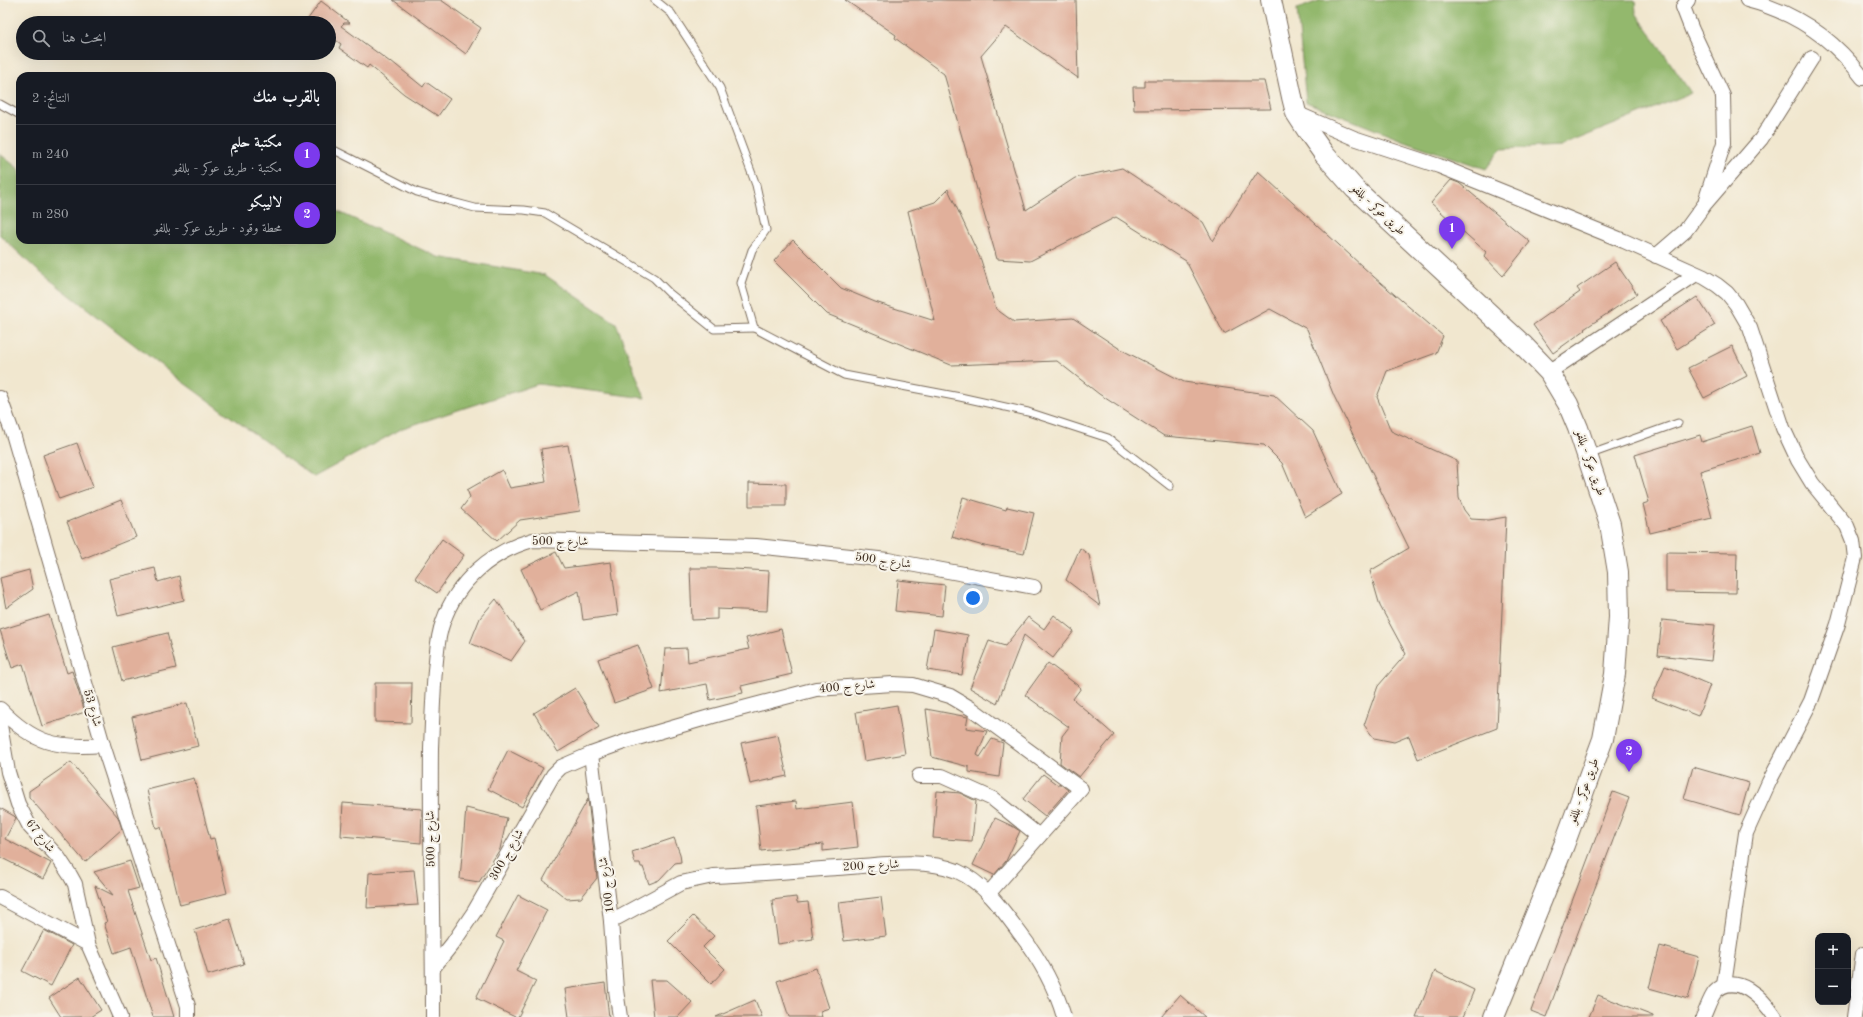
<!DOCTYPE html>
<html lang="ar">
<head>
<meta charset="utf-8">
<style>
  body { margin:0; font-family:"Old Standard TT",Amiri,serif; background:#242831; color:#f1f3f6; direction:rtl }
  .controls { position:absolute; right:12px; bottom:12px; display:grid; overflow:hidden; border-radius:8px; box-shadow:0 4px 16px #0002 }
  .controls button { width:36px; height:36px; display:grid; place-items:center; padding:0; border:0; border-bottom:1px solid #363941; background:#171b24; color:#f1f3f6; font:20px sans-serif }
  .you { position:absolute; left:973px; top:598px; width:14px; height:14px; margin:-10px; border:3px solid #fff; border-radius:50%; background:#1a73e8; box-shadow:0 0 0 6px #1a73e833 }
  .badge { display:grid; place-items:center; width:26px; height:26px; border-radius:50%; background:#7c3aed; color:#fff; font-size:13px; font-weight:700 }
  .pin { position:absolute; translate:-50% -33px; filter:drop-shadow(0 1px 2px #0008) }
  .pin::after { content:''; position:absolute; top:21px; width:14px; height:12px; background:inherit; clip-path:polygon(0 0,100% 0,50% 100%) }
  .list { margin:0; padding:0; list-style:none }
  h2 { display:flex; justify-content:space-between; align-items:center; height:52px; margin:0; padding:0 16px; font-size:17px }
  h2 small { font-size:13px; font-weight:400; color:#9ea1a6 }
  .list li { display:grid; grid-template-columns:26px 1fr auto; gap:12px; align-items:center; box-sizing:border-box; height:60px; padding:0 16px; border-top:1px solid #363941 }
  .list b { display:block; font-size:15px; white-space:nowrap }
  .list p { margin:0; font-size:13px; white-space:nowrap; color:#9ea1a6 }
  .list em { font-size:13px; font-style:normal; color:#9ea1a6 }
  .icon { flex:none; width:22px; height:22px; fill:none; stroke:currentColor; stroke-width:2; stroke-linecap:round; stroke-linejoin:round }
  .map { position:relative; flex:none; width:1863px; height:1017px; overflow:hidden; direction:ltr }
  .search { position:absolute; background:#171b24; box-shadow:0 4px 16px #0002; left:16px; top:16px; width:320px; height:44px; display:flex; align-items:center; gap:10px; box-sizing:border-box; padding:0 14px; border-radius:22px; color:#9ea1a6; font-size:15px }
  .panel { position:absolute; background:#171b24; box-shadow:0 4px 16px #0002; left:16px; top:72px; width:320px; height:172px; border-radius:12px; direction:rtl }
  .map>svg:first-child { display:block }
</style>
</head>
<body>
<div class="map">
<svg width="1863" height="1017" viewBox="0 0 1863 1017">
  <rect width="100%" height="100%" fill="#f7f3e8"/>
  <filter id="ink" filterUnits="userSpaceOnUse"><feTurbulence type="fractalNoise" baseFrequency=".025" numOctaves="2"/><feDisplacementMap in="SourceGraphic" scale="8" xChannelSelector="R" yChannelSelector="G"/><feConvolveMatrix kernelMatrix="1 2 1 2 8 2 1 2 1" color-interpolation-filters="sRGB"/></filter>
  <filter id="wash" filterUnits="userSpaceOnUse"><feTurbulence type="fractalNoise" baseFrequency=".012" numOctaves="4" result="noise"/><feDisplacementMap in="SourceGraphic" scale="16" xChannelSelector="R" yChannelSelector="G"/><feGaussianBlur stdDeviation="0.9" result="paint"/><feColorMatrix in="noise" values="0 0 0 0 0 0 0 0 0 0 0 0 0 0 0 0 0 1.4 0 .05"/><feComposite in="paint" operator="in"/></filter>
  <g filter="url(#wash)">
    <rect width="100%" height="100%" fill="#f1e7cf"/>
    <!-- forest -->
    <g fill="#93b86d" stroke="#677146">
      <path d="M 1321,0 L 1635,0 L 1636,13 L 1691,93 L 1561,146 L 1501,149 L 1486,169 L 1404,141 L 1306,102 L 1297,9 Z"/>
      <path d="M 0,154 L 20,170 L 20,240 L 332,240 L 332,209 L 438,257 L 545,275 L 616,323 L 645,398 L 538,384 L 403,428 L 314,477 L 180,380 L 36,269 L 0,235 Z"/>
    </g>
    <g id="blocks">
      <!-- building -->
      <g fill="#e1b09b">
        <path d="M 393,0 L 441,0 L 481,28 L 466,54 Z"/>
        <path d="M 845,0 L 1076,0 L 1078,78 L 1006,27 L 981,56 L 1026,210 L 1075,178 L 1122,168 L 1203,222 L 1213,241 L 1258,171 L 1374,277 L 1443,336 L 1436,353 L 1387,371 L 1377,397 L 1391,431 L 1457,461 L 1459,498 L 1464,510 L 1471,519 L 1488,520 L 1506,517 L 1497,728 L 1418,759 L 1409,736 L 1394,742 L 1374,738 L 1364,725 L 1378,686 L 1406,654 L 1380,606 L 1370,571 L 1409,548 L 1334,396 L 1307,329 L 1270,309 L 1224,334 L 1186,261 L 1116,217 L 1030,261 L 997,259 L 944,74 L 895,38 L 896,35 Z"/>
        <path d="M 321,1 L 350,23 L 344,23 L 341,26 L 390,62 L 391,61 L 423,87 L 426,82 L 450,99 L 438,116 L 404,94 L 369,65 L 367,68 L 339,48 L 341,44 L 333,38 L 329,43 L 329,23 L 305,23 Z"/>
        <path d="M 1145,81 L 1264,81 L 1271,109 L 1134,110 L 1133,87 L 1145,87 Z"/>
        <path d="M 1451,180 L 1459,183 L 1530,242 L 1503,276 L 1484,256 L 1486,252 L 1431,203 Z"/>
        <path d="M 948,189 L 981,260 L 996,309 L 1014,322 L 1073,318 L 1120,349 L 1184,382 L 1274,395 L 1313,431 L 1342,494 L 1305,517 L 1282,463 L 1264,445 L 1164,436 L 1099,394 L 1057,361 L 951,365 L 827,314 L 774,261 L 793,240 L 841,288 L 875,302 L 935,321 L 908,211 L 935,202 Z"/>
        <path d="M 1615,262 L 1637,294 L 1584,329 L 1585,330 L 1553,353 L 1533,325 L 1580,292 L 1577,288 Z"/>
        <path d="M 1697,297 L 1715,325 L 1677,349 L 1660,321 Z"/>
        <path d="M 1732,346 L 1747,376 L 1704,398 L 1688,368 Z"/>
        <path d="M 1752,426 L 1760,453 L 1700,471 L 1712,518 L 1650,533 L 1643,504 L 1649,502 L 1635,455 L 1700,435 L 1702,442 Z"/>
        <path d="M 77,443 L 93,487 L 59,499 L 43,455 Z"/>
        <path d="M 568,445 L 580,511 L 520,520 L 497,541 L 461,509 L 470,497 L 467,490 L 502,470 L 510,488 L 546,482 L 541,449 Z"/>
        <path d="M 749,483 L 786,484 L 786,506 L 749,506 Z"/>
        <path d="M 963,497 L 1006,510 L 1007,507 L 1034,513 L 1024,554 L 980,545 L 952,537 Z"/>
        <path d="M 121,500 L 136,537 L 82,559 L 67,522 Z"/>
        <path d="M 442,539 L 464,555 L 437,593 L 415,578 Z"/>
        <path d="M 1080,548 L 1089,555 L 1100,606 L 1066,580 Z"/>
        <path d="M 556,552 L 564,568 L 611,562 L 618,615 L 583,620 L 579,591 L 540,610 L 521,569 Z"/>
        <path d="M 1666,552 L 1737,553 L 1736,593 L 1666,592 Z"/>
        <path d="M 155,568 L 158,582 L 179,576 L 184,600 L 118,616 L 109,579 Z"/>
        <path d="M 690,568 L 716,568 L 769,571 L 767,611 L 717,609 L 717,619 L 692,620 Z"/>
        <path d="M 29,570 L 33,589 L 6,608 L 0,578 Z"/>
        <path d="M 898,580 L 945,585 L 942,616 L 895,611 Z"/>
        <path d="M 496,599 L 525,641 L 511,661 L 470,643 L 480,618 Z"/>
        <path d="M 49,615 L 67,673 L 72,671 L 85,712 L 42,726 L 23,664 L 12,668 L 0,630 Z"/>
        <path d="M 1054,615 L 1074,631 L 1053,658 L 1024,635 L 997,704 L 970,688 L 989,641 L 1005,646 L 1028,617 L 1044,629 Z"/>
        <path d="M 1662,620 L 1715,625 L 1711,661 L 1658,655 Z"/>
        <path d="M 781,629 L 792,674 L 741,686 L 743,693 L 710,700 L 707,684 L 661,693 L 665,649 L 687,648 L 688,662 L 749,649 L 746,638 Z"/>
        <path d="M 934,629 L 968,635 L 962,675 L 927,670 Z"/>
        <path d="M 167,633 L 176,668 L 122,681 L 113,647 Z"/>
        <path d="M 638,645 L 654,689 L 614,703 L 598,659 Z"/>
        <path d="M 1048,663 L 1081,688 L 1073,699 L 1114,735 L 1079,777 L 1060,763 L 1062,736 L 1069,727 L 1025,695 Z"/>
        <path d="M 1665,666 L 1710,685 L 1698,716 L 1652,698 Z"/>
        <path d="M 375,683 L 412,683 L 411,723 L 375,722 Z"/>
        <path d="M 575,688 L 599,727 L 558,752 L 534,713 Z"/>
        <path d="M 187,703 L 198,746 L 142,760 L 132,717 Z"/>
        <path d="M 897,705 L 905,754 L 864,761 L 856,712 Z"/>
        <path d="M 926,709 L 968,717 L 966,728 L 987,731 L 977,755 L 980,757 L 992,739 L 1003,743 L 999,777 L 969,772 L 969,767 L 932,757 Z"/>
        <path d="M 778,735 L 787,776 L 750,784 L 741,743 Z"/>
        <path d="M 508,750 L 543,768 L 522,807 L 488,789 Z"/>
        <path d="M 71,762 L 118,817 L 122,829 L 85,862 L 29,797 L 29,791 Z"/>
        <path d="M 1693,767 L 1749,783 L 1740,815 L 1684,799 Z"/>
        <path d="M 1043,774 L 1059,786 L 1059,783 L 1068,790 L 1045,816 L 1023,799 Z"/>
        <path d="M 194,778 L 210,839 L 214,838 L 227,893 L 180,905 L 161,827 L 156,828 L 147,790 Z"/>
        <path d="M 937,791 L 960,793 L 976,801 L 972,841 L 933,838 Z"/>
        <path d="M 1613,792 L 1629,798 L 1546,1017 L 1531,1011 Z"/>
        <path d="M 588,799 L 597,878 L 581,898 L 567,899 L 543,880 Z"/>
        <path d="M 796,801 L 797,809 L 853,802 L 858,847 L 823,851 L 823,844 L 761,851 L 756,806 Z"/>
        <path d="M 343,803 L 422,809 L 421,843 L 341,836 Z"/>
        <path d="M 0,808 L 14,816 L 16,818 L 5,839 L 51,863 L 43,879 L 0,857 Z"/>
        <path d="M 466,808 L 507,818 L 500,849 L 479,882 L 460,879 Z"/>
        <path d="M 995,818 L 1012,826 L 1020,831 L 1006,861 L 994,875 L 973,865 Z"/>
        <path d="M 674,838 L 680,854 L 681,862 L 675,863 L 659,880 L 649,884 L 643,867 L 641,867 L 640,863 L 635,863 L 632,852 Z"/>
        <path d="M 130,861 L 139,888 L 128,891 L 151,960 L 156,958 L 174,1017 L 153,1017 L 131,947 L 114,953 L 104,923 L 107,922 L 95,886 L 113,895 L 94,872 Z"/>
        <path d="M 414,870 L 418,905 L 367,908 L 369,873 Z"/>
        <path d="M 518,895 L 547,910 L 516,971 L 536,981 L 518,1017 L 515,1017 L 476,998 L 504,941 L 496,937 Z"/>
        <path d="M 796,897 L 797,903 L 808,902 L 813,939 L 778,944 L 772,900 Z"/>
        <path d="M 881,897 L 886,936 L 844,941 L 839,902 Z"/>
        <path d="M 693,916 L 714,936 L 703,947 L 725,969 L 711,984 L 668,941 Z"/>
        <path d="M 230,919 L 244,964 L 208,975 L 195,930 Z"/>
        <path d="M 44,930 L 72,945 L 51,986 L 22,971 Z"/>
        <path d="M 1660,946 L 1699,957 L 1688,999 L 1649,988 Z"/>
        <path d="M 816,968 L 829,1008 L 820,1011 L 822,1017 L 789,1017 L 777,981 Z"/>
        <path d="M 1435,971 L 1474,990 L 1463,1017 L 1416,1017 Z"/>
        <path d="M 80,977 L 101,1010 L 90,1017 L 61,1017 L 49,998 Z"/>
        <path d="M 650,980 L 667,980 L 692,1002 L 678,1017 L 654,1017 Z"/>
        <path d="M 605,983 L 609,1017 L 569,1017 L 565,989 Z"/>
        <path d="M 1180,995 L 1205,1017 L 1161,1017 Z"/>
        <path d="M 1598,995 L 1653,1016 L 1653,1017 L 1589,1017 Z"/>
        <path d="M 755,1000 L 762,1017 L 716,1017 Z"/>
      </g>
    </g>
  </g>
  <g filter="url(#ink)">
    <use href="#blocks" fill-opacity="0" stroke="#7b6c5c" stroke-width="1"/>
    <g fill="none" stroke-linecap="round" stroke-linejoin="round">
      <defs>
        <g id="lane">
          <path d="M 655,0 L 671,13 L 720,88 L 756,185 L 766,230 L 752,250 L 741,283 L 754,328 L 844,375 L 960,397 L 1028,412 L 1108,438 L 1170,486"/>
          <path d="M 0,104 L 20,115"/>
          <path d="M 332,149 L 417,192 L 449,201 L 475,208 L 524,210 L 545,213 L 654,278 L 669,293 L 714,329 L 754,328"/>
          <path d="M 1588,455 L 1678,423"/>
        </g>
        <g id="street">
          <path d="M 1688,0 L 1683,7 L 1692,30 L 1723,96 L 1724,143 L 1706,199"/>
          <path d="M 1747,0 C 1794,12 1834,39 1863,78"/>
          <path d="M 1296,113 L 1354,138 L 1439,166 L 1511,195 L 1624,241 L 1704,277 L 1717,285 L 1727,293 L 1736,304 L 1750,328 L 1783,428 L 1798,460 L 1812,483 L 1847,526 L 1853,541 L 1855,558 L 1838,624 L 1811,701 L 1769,782 L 1746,833 L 1724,985"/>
          <path d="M 1656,256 L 1685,231 L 1704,205 L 1761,139 L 1812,58"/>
          <path d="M 1549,372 L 1696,274"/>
          <path d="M 0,398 L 14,437 L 103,745 L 188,1006 L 188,1017"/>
          <path d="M 0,709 C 33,743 56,749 103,745"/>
          <path d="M 0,725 L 8,772 L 18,804 L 30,827 L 58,857 L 70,875 L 75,884 L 88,944"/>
          <path d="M 591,754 L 611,921 L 616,990 L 620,1017"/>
          <path d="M 919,776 L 942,776 L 993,799 L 1039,836"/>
          <path d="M 0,897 L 88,944 L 120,1017"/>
          <path d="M 611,921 L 681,883 L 713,876 C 754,874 795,871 837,868 C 873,866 923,857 957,871 C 984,883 1002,909 1019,932 C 1039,958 1055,985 1064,1017"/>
          <path d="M 433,968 L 453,943 L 474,912 L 553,775 L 561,767 L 591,754 L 627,741 L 713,716 L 816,689 L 893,684 L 913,685 L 950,696 L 972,709 L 1081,789 L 988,894"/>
          <path d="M 433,1017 C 433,927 430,838 431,748 C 432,722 433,696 435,670 C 437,654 437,637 443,622 C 457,581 492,551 533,540 L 756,546 L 888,560 L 1034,587"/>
          <path d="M 1703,1017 C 1707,1009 1710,998 1715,992 C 1736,970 1764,1000 1775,1017"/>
          <path d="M 1854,1017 L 1863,954"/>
        </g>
        <path id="secondary" d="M 1271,0 L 1292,97 L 1296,113 L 1309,133 L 1324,154 L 1355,189 L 1522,344 L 1549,372 L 1568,404 L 1578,428 L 1610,524 L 1618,572 L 1619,617 L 1615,674 L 1603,739 L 1564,845 L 1494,1017"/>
      </defs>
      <!-- lane casing -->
      <use href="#lane" stroke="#7b6c5c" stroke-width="9"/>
      <!-- street casing -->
      <use href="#street" stroke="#7b6c5c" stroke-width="16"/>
      <!-- secondary casing -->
      <use href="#secondary" stroke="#7b6c5c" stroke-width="22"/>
      <!-- lane -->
      <use href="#lane" stroke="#fff" stroke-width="7"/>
      <!-- street -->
      <use href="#street" stroke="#fff" stroke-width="14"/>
      <!-- secondary -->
      <use href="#secondary" stroke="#fff" stroke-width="20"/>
    </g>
  </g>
  <g text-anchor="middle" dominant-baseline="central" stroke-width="4" stroke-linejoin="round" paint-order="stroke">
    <!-- street labels -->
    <g font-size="12" fill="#3b2a1e" stroke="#f7f3e8">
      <text transform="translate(1378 210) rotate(43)">طريق عوكر - بللفو</text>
      <text transform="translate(1590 463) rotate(71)">طريق عوكر - بللفو</text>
      <text x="560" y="542">شارع ج 500</text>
      <text transform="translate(883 561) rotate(8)">شارع ج 500</text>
      <text transform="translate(847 687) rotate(-5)">شارع ج 400</text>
      <text transform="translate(92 708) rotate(74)">شارع 53</text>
      <text transform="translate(1584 791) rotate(-70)">طريق عوكر - بللفو</text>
      <text transform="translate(40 836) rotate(51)">شارع 67</text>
      <text transform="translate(431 839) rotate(-91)">شارع ج 500</text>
      <text transform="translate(507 855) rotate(-60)">شارع ج 300</text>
      <text transform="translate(871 866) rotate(-3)">شارع ج 200</text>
      <text transform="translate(607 885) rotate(-97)">شارع ج 100</text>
    </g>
  </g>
</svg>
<div class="controls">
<button>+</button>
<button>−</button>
</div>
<div class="you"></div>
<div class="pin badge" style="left:1452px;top:249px">1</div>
<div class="pin badge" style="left:1629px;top:772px">2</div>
<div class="search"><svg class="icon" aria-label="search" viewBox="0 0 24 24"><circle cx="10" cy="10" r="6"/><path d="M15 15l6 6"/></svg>ابحث هنا</div>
<section class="panel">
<h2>بالقرب منك<small>النتائج: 2</small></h2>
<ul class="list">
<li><span class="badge">1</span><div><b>مكتبة حليم</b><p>مكتبة · طريق عوكر - بللفو</p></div><em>240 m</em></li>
<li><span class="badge">2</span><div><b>لاليبكو</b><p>محطة وقود · طريق عوكر - بللفو</p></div><em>280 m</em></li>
</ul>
</section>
</div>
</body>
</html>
